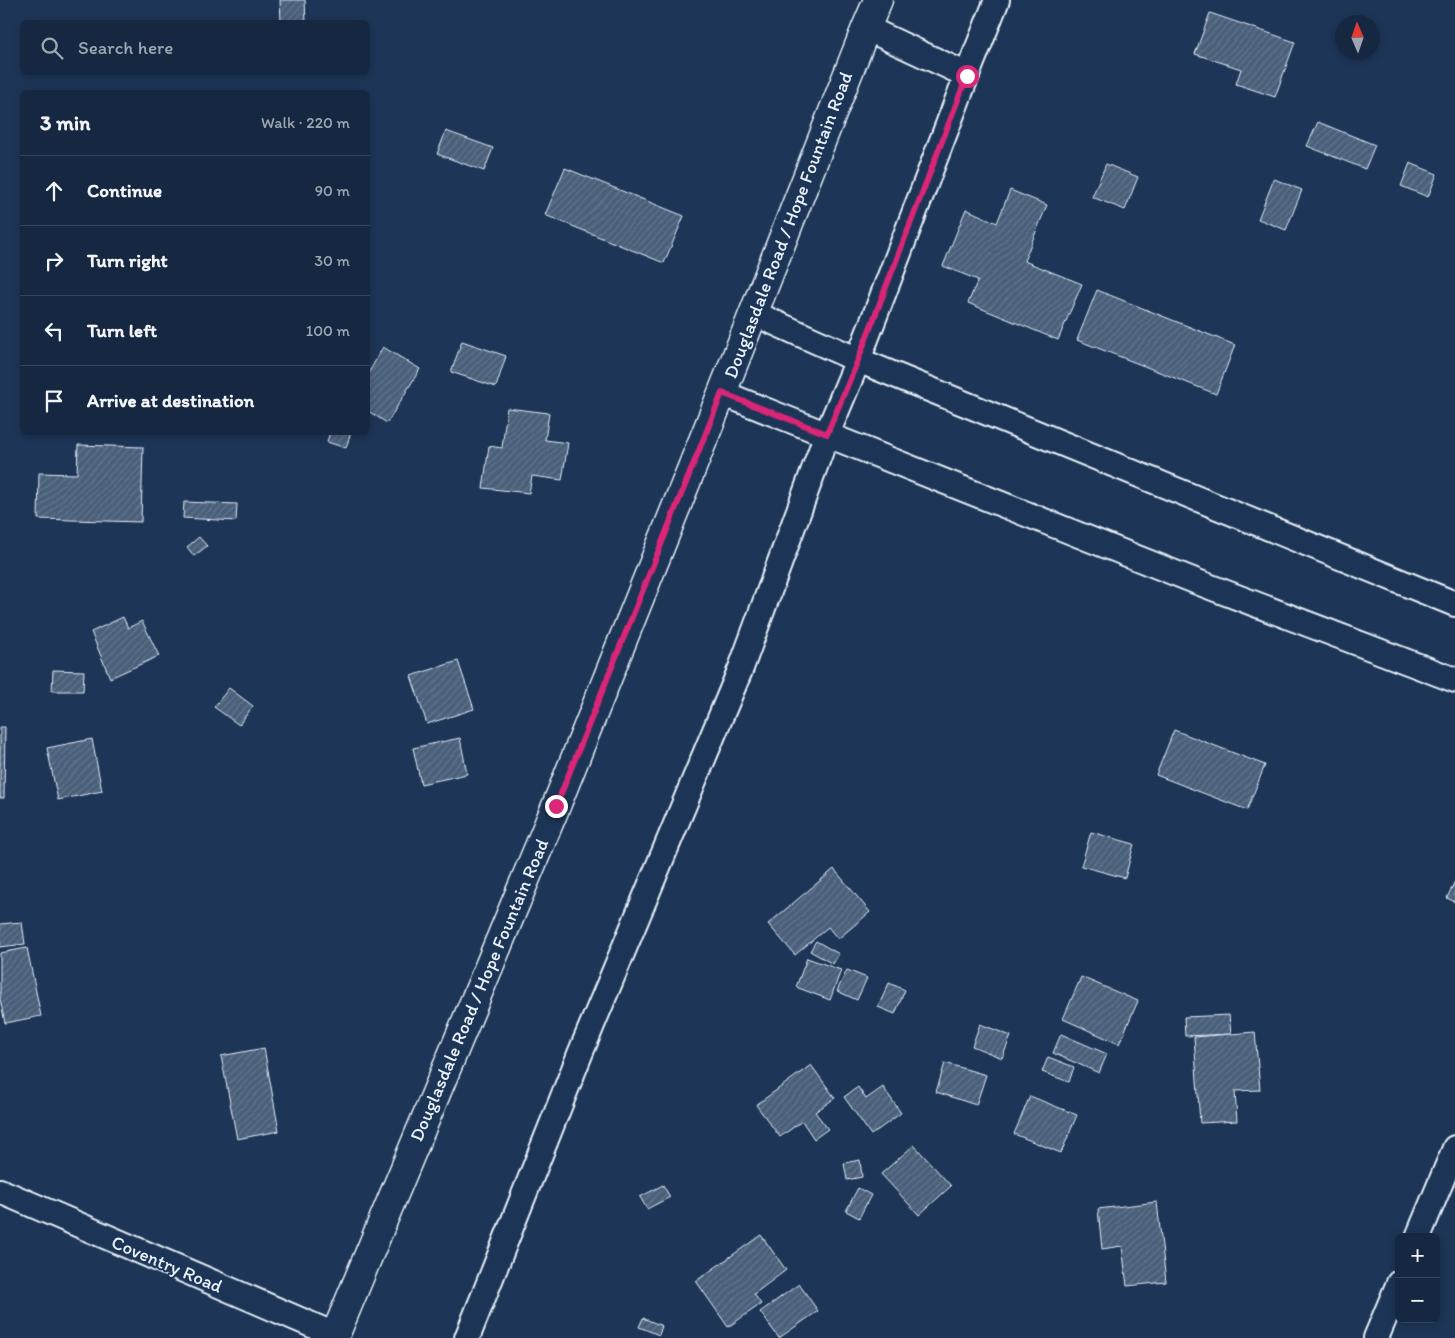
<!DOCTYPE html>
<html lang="en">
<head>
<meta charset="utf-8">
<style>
  body { margin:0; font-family:Itim,sans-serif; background:#1f3048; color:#f1f3f6 }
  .controls { position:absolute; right:15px; bottom:15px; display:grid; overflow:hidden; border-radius:8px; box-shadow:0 2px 8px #0003 }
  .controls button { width:45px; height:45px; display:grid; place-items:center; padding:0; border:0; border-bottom:1px solid #35445a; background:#162841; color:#f1f3f6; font:25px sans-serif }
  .compass { position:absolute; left:1335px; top:15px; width:45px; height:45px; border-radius:50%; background:#162841; box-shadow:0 2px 8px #0003; rotate:358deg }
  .stop { position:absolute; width:15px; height:15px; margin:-11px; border:4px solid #db2777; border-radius:50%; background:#fff }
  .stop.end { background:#db2777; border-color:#fff; box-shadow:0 1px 5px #0008 }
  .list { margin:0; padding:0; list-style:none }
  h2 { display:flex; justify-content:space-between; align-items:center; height:65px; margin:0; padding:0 20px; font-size:21px }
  h2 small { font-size:16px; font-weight:400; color:#9ea6b1 }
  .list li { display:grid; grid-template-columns:32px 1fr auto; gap:15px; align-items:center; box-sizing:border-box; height:70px; padding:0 20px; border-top:1px solid #35445a }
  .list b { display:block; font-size:19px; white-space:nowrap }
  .list em { font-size:16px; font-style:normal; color:#9ea6b1 }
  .icon { flex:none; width:28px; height:28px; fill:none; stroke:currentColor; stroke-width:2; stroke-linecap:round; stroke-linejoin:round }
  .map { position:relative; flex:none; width:1455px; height:1338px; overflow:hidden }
  .search { position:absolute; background:#162841; box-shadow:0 2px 8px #0003; left:20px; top:20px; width:350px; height:55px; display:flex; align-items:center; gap:12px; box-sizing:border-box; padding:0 18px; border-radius:8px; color:#9ea6b1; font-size:19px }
  .panel { position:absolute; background:#162841; box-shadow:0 2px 8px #0003; left:20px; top:90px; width:350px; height:345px; border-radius:8px }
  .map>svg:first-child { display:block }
</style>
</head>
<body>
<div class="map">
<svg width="1455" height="1338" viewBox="0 0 1455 1338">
  <defs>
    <pattern id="building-hatch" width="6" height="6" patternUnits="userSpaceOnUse" patternTransform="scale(1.25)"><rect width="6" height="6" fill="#495e7a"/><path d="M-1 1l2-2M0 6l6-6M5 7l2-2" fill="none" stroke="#63768e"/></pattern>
  </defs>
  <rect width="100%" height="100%" fill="#1d3557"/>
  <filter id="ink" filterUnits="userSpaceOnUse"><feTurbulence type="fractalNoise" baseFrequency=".02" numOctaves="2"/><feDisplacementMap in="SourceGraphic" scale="10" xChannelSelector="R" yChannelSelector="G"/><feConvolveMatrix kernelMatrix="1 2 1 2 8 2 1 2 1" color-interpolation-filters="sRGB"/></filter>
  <g filter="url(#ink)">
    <!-- building -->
    <g fill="url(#building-hatch)" stroke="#e8f1f8">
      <path d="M 280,0 L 305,0 L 306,22 L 281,22 Z"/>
      <path d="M 1210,13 L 1295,42 L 1275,97 L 1236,84 L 1241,69 L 1195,54 Z"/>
      <path d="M 1318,122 L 1375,145 L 1365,169 L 1307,146 Z"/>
      <path d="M 446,131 L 493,148 L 484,171 L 437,154 Z"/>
      <path d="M 1410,163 L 1437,174 L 1428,197 L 1401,186 Z"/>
      <path d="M 1106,164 L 1138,177 L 1125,210 L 1092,197 Z"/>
      <path d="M 565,168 L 684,216 L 664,263 L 545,215 Z"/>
      <path d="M 1274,179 L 1302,190 L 1286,230 L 1258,219 Z"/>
      <path d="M 1010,190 L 1047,205 L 1024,261 L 1082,284 L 1058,340 L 968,303 L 978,280 L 943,266 L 966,209 L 997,223 Z"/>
      <path d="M 1097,290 L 1235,345 L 1216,394 L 1077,340 Z"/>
      <path d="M 462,341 L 506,356 L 496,387 L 451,372 Z"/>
      <path d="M 383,347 L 420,369 L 387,423 L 368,411 L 368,374 Z"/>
      <path d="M 507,408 L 549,413 L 545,440 L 568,443 L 562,480 L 532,476 L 529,493 L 483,488 L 489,446 L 502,448 Z"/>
      <path d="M 330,432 L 351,432 L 346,448 L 327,442 Z"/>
      <path d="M 78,445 L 143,447 L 141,522 L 38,519 L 39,473 L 77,474 Z"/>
      <path d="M 184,502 L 237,504 L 236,521 L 183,518 Z"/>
      <path d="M 199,537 L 207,546 L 194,556 L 187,547 Z"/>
      <path d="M 123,617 L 128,628 L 142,621 L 159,656 L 110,678 L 91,632 Z"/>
      <path d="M 458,661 L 474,709 L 427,724 L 411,676 Z"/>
      <path d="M 53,670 L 84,671 L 83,691 L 52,691 Z"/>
      <path d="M 229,688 L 253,706 L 239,725 L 214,707 Z"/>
      <path d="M 0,727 L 5,727 L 4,798 L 0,798 Z"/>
      <path d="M 1174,730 L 1265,765 L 1247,810 L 1156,775 Z"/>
      <path d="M 460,738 L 467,774 L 421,784 L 413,748 Z"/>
      <path d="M 92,739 L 102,791 L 58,800 L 47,748 Z"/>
      <path d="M 1091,832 L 1134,844 L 1125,878 L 1081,866 Z"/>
      <path d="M 834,869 L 870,912 L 838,939 L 828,927 L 795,955 L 768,924 Z"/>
      <path d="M 1455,881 L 1455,902 L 1447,898 Z"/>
      <path d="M 22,922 L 25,944 L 0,947 L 0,924 Z"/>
      <path d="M 816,941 L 839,954 L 833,964 L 810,951 Z"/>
      <path d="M 27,948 L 41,1016 L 5,1023 L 0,999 L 0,953 Z"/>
      <path d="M 807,958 L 841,970 L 830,1000 L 796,987 Z"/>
      <path d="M 847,970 L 867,978 L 857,1000 L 837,991 Z"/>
      <path d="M 1081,977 L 1138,1001 L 1119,1044 L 1063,1019 Z"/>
      <path d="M 889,983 L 905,990 L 895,1014 L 878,1007 Z"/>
      <path d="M 1229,1015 L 1231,1034 L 1185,1036 L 1184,1017 Z"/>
      <path d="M 980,1024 L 1011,1036 L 1002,1058 L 972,1046 Z"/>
      <path d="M 1255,1032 L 1260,1090 L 1235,1091 L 1237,1121 L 1200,1123 L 1194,1037 Z"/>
      <path d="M 1061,1034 L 1107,1054 L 1099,1073 L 1053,1053 Z"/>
      <path d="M 264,1048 L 279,1131 L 237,1139 L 221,1056 Z"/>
      <path d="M 1048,1057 L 1074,1067 L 1069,1082 L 1042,1072 Z"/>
      <path d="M 945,1063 L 986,1075 L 976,1105 L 936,1092 Z"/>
      <path d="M 811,1065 L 835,1098 L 815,1112 L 828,1129 L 814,1139 L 802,1121 L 780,1137 L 756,1105 Z"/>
      <path d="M 858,1087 L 866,1099 L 883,1087 L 901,1113 L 871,1135 L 844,1097 Z"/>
      <path d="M 1030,1096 L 1077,1115 L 1061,1153 L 1014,1134 Z"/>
      <path d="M 914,1145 L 951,1186 L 919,1215 L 881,1174 Z"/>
      <path d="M 860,1160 L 862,1177 L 847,1180 L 844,1163 Z"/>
      <path d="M 663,1185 L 670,1197 L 647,1209 L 640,1197 Z"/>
      <path d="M 858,1188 L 871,1195 L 859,1218 L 846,1211 Z"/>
      <path d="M 1157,1202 L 1166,1282 L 1127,1286 L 1122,1246 L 1102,1249 L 1098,1209 Z"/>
      <path d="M 761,1235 L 786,1270 L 754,1294 L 761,1304 L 728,1327 L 696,1281 Z"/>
      <path d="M 799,1284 L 818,1311 L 779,1338 L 760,1312 Z"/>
      <path d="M 643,1318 L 662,1326 L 659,1335 L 639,1327 Z"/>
    </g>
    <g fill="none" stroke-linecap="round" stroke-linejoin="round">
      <defs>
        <g id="street">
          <path d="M 967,75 L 997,0"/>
          <path d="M 753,313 L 858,360 L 1455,604"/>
          <path d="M 722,393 L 1200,583 L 1455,680"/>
          <path d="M 0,1191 L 335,1335"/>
          <path d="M 1418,1237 L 1455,1148"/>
          <path d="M 467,1338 L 580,1054 L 741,668 L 827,434 L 858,360 L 967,75 L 866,28"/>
          <path d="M 1376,1338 L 1399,1283"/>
        </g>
        <path id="secondary" d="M 334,1338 L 556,806 L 722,393 L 866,28 L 878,0"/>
      </defs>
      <!-- street casing -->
      <use href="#street" stroke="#e8f1f8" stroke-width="28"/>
      <!-- secondary casing -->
      <use href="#secondary" stroke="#e8f1f8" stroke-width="31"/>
      <!-- street -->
      <use href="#street" stroke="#1d3557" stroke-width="24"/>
      <!-- secondary -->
      <use href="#secondary" stroke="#1d3557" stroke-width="28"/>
    </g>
  </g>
  <g fill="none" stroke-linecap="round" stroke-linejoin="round" filter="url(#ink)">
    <!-- route -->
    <path stroke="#db2777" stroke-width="6" d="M 556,806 L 722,393 L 827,434 L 858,360 L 967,76"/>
  </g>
  <g text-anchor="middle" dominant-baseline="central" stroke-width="4" stroke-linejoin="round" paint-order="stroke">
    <!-- street labels -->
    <g font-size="19" fill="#e8f1f8" stroke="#1d3557">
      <text transform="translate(788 225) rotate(-69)">Douglasdale Road / Hope Fountain Road</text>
      <text transform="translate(479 990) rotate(-67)">Douglasdale Road / Hope Fountain Road</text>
      <text transform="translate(167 1264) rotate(23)">Coventry Road</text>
    </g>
  </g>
</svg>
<div class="controls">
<button>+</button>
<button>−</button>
</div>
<svg class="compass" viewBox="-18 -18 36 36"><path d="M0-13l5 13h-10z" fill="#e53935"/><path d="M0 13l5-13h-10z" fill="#9ea6b1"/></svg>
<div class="stop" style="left:967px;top:76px"></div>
<div class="stop end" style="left:556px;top:806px"></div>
<div class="search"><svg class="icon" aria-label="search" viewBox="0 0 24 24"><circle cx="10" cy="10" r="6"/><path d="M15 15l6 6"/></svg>Search here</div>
<section class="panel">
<h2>3 min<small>Walk · 220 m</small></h2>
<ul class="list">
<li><svg class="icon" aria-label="ahead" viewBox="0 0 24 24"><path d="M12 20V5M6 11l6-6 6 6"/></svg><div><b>Continue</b></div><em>90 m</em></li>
<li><svg class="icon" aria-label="right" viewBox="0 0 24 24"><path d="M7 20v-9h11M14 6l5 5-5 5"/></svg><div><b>Turn right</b></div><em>30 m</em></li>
<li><svg class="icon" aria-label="left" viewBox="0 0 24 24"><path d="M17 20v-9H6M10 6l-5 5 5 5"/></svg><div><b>Turn left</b></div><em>100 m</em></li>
<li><svg class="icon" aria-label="arrive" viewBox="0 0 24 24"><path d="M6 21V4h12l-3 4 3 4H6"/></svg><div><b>Arrive at destination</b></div></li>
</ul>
</section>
</div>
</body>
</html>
